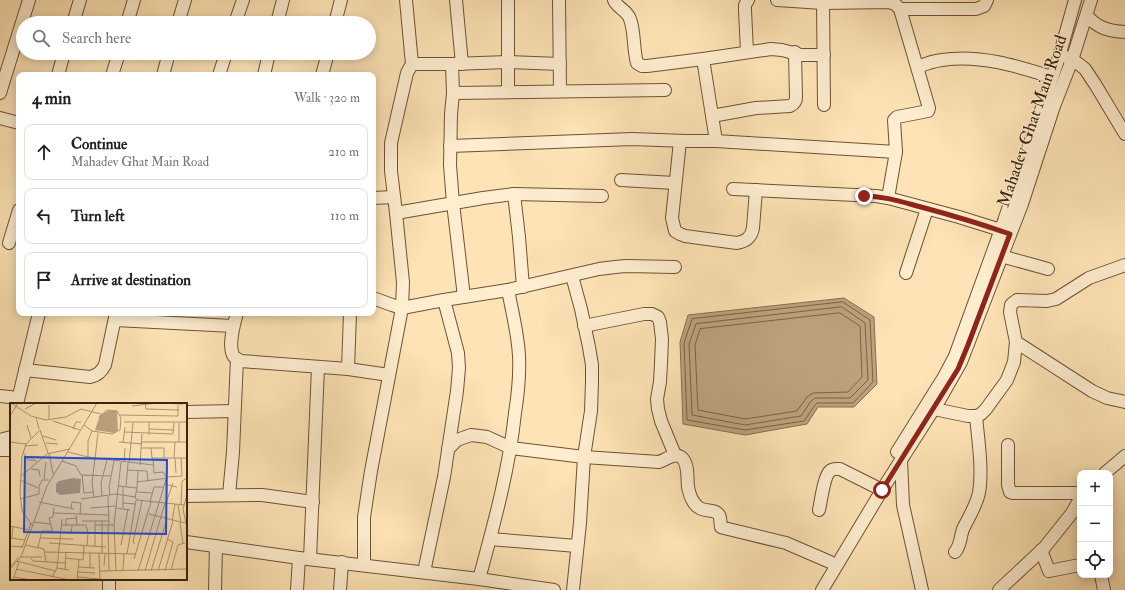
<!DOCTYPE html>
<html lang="en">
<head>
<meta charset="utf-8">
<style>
  body { margin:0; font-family:"IM FELL Double Pica",serif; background:#f2f2f2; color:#222 }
  .controls { position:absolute; right:12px; bottom:12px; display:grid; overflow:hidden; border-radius:8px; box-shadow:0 2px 10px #0003 }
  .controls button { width:36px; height:36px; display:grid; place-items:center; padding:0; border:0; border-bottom:1px solid #e0e0e0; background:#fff; color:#222; font:20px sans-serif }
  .stop { position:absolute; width:12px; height:12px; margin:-9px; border:3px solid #8f2418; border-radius:50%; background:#fff }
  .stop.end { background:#8f2418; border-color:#fff; box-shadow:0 1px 4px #0008 }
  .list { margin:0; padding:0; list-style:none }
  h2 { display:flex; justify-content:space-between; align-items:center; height:52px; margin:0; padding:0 16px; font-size:17px }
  h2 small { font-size:13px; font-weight:400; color:#767676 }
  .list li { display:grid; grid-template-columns:26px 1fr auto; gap:12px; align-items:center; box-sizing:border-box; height:56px; margin:0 8px 8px; padding:0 8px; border:1px solid #e0e0e0; border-radius:8px }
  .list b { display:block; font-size:15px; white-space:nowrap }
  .list p { margin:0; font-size:13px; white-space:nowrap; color:#767676 }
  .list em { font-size:13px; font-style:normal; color:#767676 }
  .icon { flex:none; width:22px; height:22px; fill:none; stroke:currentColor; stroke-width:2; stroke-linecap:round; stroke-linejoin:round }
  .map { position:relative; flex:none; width:1125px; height:590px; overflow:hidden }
  .search { position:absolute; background:#fff; box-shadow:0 2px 10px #0003; left:16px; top:16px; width:360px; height:44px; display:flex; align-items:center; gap:10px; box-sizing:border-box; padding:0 14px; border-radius:22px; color:#767676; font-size:15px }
  .panel { position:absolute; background:#fff; box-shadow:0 2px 10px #0003; left:16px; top:72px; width:360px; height:244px; border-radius:8px }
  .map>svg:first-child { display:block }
</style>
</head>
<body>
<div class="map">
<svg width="1125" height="590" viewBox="0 0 1125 590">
  <rect width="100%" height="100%" fill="#fde3b5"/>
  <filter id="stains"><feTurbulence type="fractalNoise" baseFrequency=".005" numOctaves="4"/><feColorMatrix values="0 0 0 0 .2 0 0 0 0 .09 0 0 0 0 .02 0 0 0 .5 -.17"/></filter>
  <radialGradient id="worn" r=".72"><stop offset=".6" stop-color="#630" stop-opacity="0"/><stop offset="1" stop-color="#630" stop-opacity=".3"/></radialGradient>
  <!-- water -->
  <path fill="#bba27c" stroke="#886f4f" d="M 844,298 L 874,317 L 877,384 L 854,407 L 818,407 L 807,424 L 745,435 L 683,424 L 680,342 L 688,315 Z"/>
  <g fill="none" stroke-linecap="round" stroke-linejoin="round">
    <!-- shore -->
    <g stroke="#7b6244" stroke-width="1">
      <path d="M 843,302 L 870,320 L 873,382 L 853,403 L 817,403 L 815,405 L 804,421 L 745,430 L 687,420 L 684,343 L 692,319 Z"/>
      <path d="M 842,307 L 865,323 L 868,380 L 850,398 L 815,398 L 811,401 L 801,416 L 745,425 L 692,415 L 689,344 L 696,324 Z"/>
      <path d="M 840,313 L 860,326 L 862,377 L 848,392 L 813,393 L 807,397 L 797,411 L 745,419 L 698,410 L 695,345 L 700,329 Z"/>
    </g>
    <defs>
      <g id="minor">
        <path d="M 456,0 L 462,64"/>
        <path d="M 559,0 L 560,91"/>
        <path d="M 614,0 C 617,8 627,10 630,19 C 635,32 633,49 637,63 L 642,66 L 647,66 L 703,59"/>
        <path d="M 777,0 L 823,3 L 889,2 L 895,4 L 900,9 L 929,108 L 928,111 L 897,117 L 894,120 L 896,152 L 888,198"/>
        <path d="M 823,0 L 824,105"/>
        <path d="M 900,9 L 976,9 L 984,6 L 987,0"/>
        <path d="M 1087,16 C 1098,28 1108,31 1125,32"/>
        <path d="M 73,23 L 80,0"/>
        <path d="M 127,23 L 134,0"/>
        <path d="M 178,23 L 185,0"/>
        <path d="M 235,23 L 243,0"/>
        <path d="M 277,23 L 283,0"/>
        <path d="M 335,23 L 341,0"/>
        <path d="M 747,52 L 745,10 L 745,5 L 748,0"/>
        <path d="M 1066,57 L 1076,62 L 1085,69 L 1095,84 L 1125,134"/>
        <path d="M 412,64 L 452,64 L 508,62 L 560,64"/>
        <path d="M 452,64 L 453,93 L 451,114 L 450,165 L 453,203 L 464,297"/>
        <path d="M 918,67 C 925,64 934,61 942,60 C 979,54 1017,66 1052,77"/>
        <path d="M 58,75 L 64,53"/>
        <path d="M 112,75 L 119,53"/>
        <path d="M 163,75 L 169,53"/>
        <path d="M 219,75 L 226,53"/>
        <path d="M 264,75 L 269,53"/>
        <path d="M 322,75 L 328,53"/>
        <path d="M 508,92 L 508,0"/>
        <path d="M 0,93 L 29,0"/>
        <path d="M 453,93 L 665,90"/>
        <path d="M 712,116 L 756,108 L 790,106 C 794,104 796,102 796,97 L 795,52"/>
        <path d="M 0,118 L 19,123"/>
        <path d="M 680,141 L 672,218 L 675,231 L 680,234 L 685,236 L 737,243 C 746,241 751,238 753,228 L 756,190"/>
        <path d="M 716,141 L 703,59 L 771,49 L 782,50 L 801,55 L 824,55"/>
        <path d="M 450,146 L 632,139 L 686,141 L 716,141 L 896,152"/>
        <path d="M 621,180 L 675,183"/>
        <path d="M 733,189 L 876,196 L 888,198 L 959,217 L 1007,232"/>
        <path d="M 514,194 L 519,237 L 523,287"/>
        <path d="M 373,198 L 394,197"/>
        <path d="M 396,213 L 483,198 L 514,194 L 602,196"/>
        <path d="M 9,243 L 19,210"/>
        <path d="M 1001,256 L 1048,269"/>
        <path d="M 906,273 L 927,209"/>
        <path d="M 572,276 L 581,309 L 589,347 L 592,365 L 592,382 L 591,411 L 584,457 L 580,523 L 573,590"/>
        <path d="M 373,298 L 392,305 L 402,308 L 444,300 L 508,290 L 599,269 L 615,267 L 626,266 L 675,267"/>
        <path d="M 237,313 C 234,324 228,344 233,355 C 234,358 238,359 241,361 L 348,369 L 389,375"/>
        <path d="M 115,320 L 233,326"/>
        <path d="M 584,326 L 644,314 L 652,314 L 658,317 L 660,322 L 662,339 L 661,363 L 660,382 L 657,399 L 658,409 L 661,421 L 675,455"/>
        <path d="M 1016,342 L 1092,391 L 1107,398 L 1125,402"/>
        <path d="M 348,369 L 350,313"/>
        <path d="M 25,370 L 90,377 C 98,375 101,372 105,365 L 116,313"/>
        <path d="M 0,396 L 18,398"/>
        <path d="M 17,404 L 39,313"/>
        <path d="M 934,409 L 968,416 L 976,416 L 981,414 L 986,409 L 1007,380 L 1014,362 L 1016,342 L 1010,312 L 1011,305 L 1013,303 L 1017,300 L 1047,301 L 1056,299 L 1089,278 L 1125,265"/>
        <path d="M 186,412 L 234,411"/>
        <path d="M 0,440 L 11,437"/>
        <path d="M 1008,445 L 1008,485 L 1010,492 L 1013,493 L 1080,493"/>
        <path d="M 448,449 L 457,440 L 471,435 L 487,437 L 511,448 L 584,457 L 659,462 C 666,460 674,452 681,457 C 689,463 687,478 688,487 C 689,491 690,497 693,501 C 700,515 714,507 719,515 C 721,518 720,523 721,527 L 724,528 L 786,543 L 830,562"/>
        <path d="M 0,450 L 11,450"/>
        <path d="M 897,452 L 944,377 L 955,356 L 1004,221 L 1059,57 L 1075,0"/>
        <path d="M 901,460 L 903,505 L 922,590"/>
        <path d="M 1105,473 L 1125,456"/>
        <path d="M 229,495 L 233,452 L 237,359"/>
        <path d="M 186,496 L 262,495 L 313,502"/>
        <path d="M 819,510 C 821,501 824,476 830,471 C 833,468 836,469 840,469 L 876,487"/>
        <path d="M 490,539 L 577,546"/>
        <path d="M 186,542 L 299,558 L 479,579 L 554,590"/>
        <path d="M 1041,550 L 1049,571 L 1080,565"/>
        <path d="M 955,552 C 961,545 960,537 963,529 C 969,517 976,506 979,493 C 983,470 978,439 976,416"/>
        <path d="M 310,559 L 318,367"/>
        <path d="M 364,565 L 364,517 L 371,471 L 402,308 L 403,282 L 396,213 L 391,171 L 391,143 L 407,73 L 412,64 L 406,0"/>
        <path d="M 424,572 L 444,477 L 457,391 L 459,368 L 458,353 L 444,300"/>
        <path d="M 1101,575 L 1104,590"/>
        <path d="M 109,579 L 109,590"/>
        <path d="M 479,579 C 494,524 509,470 515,413 C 518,394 520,375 519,356 C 518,334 512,311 508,290"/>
        <path d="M 215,590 L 216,546"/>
        <path d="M 297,590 L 299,558"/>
        <path d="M 340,590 L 342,562"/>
        <path d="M 822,590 L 882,490 L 940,399 L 961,362 L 1022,204 L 1054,106 L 1072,60 L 1091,0"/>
        <path d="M 999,590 L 1044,548 L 1072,513 L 1080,499"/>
      </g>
    </defs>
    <!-- minor casing -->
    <use href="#minor" stroke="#6c5336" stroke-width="14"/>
    <!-- minor -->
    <use href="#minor" stroke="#feedcf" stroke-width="12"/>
  </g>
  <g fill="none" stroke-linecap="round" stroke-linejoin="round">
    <!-- route -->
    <path stroke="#8f2418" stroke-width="5" d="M 864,196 C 884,196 902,202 921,207 C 951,215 981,224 1010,234 L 968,345 L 958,369 L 882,490"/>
  </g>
  <g text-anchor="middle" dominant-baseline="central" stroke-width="3" stroke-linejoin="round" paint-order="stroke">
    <!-- street labels -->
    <g font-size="17" fill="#3b230c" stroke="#feedcf">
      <text transform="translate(1032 121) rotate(-71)">Mahadev Ghat Main Road</text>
    </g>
  </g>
  <!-- overview -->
  <g transform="translate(10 403)">
    <rect width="177" height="177" fill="#fde3b5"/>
    <path d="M 98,8 L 107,8 L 108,27 L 104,30 L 85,27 L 90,12 ZM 63,75 L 71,76 L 70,90 L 50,92 L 46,89 L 46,81 L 49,78 Z" fill="#bba27c"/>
    <path fill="none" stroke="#af9671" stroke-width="1" d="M 1,0 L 21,13 L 36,17 L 56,14 L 71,6 L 91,11M 135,0 L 136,6 L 169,7M 148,0 L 173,1M 39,2 L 39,17M 122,3 L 147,0M 15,6 L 26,0M 110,12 L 168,13 L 168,2M 0,13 L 8,0M 26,14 L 29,26M 43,18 L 70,27M 114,19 L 177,19M 17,22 L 21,35M 74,22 L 82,28 L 78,38 L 78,54M 63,26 L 66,19 L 71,19M 139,26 L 164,27M 82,28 L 102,31 L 110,27 L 111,15 L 107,8 L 97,7 L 89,14M 114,29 L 163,31 L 164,20M 139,32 L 139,19M 33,33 L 46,37M 0,39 L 16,41 L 12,54 L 10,90 L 12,108 L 22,122M 109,39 L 132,41M 132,39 L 177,39M 169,39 L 169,20M 36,40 L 48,41M 113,40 L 115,24M 16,41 L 30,27 L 38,50M 15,43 L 28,42M 131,45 L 141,45 L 142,55 L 177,55M 141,45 L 154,45 L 154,55M 13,49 L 18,57 L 25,57 L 26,59M 58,49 L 78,54 L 143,62M 39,50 L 43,71M 143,55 L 144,70 L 153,69 L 156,74 L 172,73 L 171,55M 164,55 L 165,39M 165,55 L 166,70M 52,58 L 66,63 L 71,72 L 100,73M 114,59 L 115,45M 119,60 L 123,20M 130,62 L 132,31M 21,66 L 29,67 L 30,73M 117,67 L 137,68 L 138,78M 72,72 L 74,90 L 83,89M 11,73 L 37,51 L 60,46M 34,76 L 36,59M 10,77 L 28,85M 127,79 L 158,75M 154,81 L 167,84M 108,83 L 127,85 L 125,95M 113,84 L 113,105M 116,84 L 118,60M 127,85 L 128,68M 127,89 L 142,90M 100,92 L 99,84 L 104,58M 177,92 L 173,106 L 177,125M 92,93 L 91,80 L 97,57M 98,93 L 99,122M 84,95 L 82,80 L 88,30M 10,96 L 29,91 L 29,83 L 32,77 L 39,77M 71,96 L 106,91 L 125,94 L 127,97 L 174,102M 29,99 L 64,106M 140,99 L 144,84 L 153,84M 113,100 L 125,101M 149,100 L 156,76M 156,100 L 163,80M 168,102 L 171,120M 171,102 L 172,78 L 177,75M 44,104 L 43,114 L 39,115 L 43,129 L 61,130 L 62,123M 61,105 L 62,99 L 71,100 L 70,112M 80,105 L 106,103M 106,105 L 120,107M 43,110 L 99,112M 139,111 L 175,120M 72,118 L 99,118M 85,118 L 85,144M 162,118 L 165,101M 23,119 L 40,121M 170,120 L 173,140M 52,122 L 67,122 L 66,112M 67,122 L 76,122 L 78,130 L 77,143M 85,122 L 104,122M 98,122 L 99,168M 0,123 L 19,127M 56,123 L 56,116 L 66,115M 0,135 L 15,137M 2,135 L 3,123M 30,135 L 63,136M 39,140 L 96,144M 125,141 L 123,139 L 132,98M 15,142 L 34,146 L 36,159M 111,142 L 118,106M 0,143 L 13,144M 28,144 L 32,128 L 42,128M 12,145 L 21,120M 35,149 L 126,151M 89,150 L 90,177M 92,151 L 92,118M 117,151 L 126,97M 10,154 L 32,154M 21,155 L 23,158 L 55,160M 55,155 L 73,157 L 74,143M 124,156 L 141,99M 7,158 L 45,168M 94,163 L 95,151M 0,164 L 9,154M 68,164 L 85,165M 80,164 L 80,150M 47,165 L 59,167M 0,166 L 11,154 L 37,83 L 87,0M 6,166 L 60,177M 55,167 L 56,149M 106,167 L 104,122 L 111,59M 113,167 L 114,151M 161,167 L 168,142 L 175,140M 89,168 L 177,166M 128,168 L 149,100M 135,168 L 155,100M 141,168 L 157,116M 148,168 L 163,118M 155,168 L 163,139 L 157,136M 68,169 L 85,170M 3,174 L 22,177M 42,174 L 47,165 L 52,116M 67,174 L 90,176M 3,177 L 9,159M 67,177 L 69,156"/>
    <path fill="#1d4ed8" fill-opacity="0.15" stroke="#1d4ed8" stroke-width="2" d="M 15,54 L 157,57 L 156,131 L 14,129 Z"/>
    <rect width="177" height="177" fill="none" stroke="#3b230c" stroke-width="2"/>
  </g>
  <rect width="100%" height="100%" filter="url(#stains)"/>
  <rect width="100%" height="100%" fill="url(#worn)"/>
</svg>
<div class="controls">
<button>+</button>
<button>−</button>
<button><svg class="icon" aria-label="locate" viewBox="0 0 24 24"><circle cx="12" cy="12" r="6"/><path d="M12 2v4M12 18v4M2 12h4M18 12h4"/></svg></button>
</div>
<div class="stop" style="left:882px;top:490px"></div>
<div class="stop end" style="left:864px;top:196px"></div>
<div class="search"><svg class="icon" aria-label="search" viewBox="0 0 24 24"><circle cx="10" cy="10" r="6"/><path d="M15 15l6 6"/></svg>Search here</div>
<section class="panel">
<h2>4 min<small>Walk · 320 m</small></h2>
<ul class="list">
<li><svg class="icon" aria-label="ahead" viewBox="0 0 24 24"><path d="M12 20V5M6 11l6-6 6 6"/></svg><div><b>Continue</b><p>Mahadev Ghat Main Road</p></div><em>210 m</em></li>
<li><svg class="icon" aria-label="left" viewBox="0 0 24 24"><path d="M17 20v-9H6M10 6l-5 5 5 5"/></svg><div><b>Turn left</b></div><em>110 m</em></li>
<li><svg class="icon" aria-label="arrive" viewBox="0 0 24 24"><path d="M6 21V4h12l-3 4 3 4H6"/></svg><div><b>Arrive at destination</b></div></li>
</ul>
</section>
</div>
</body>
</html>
